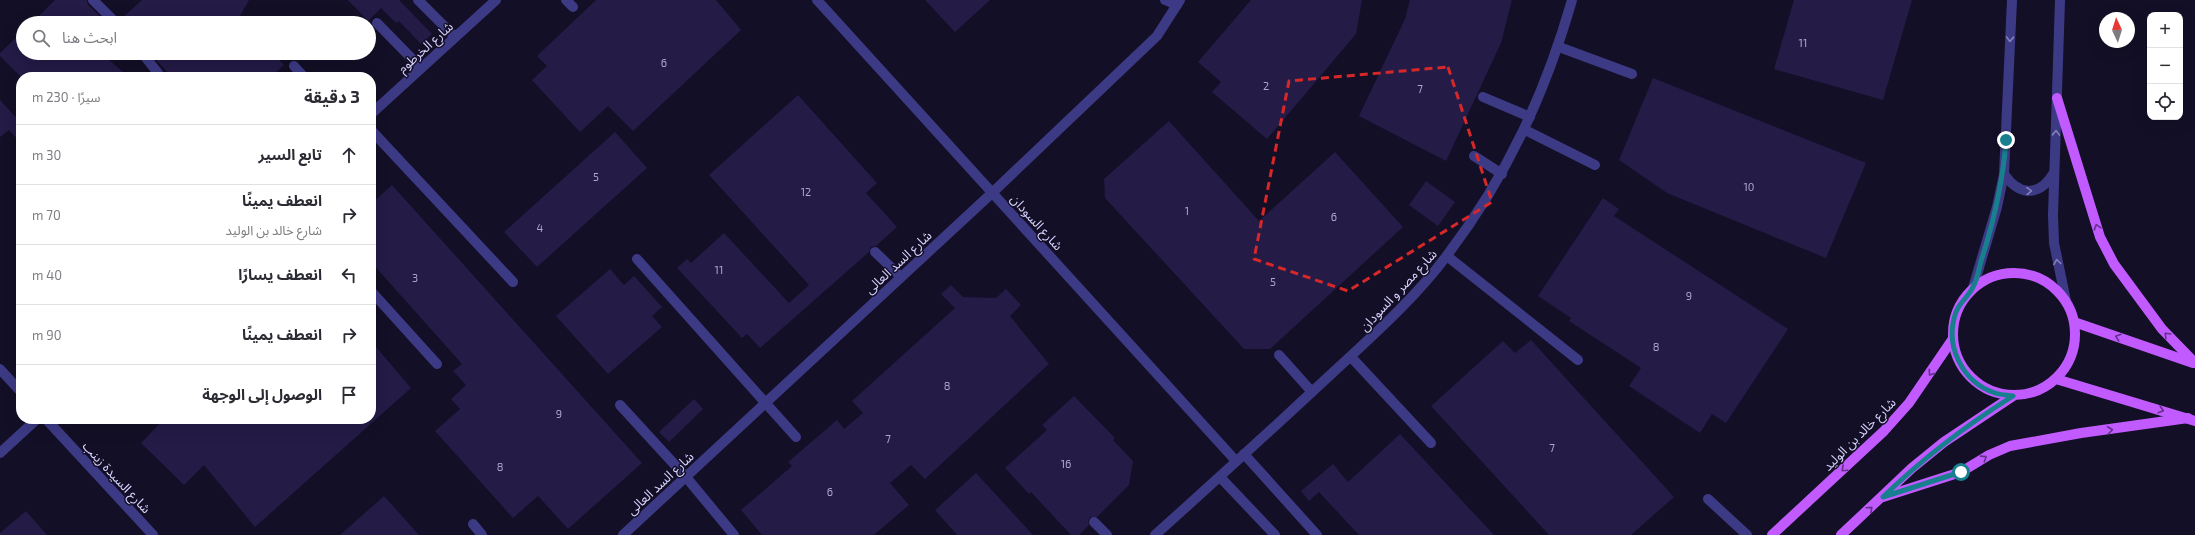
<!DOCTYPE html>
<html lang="ar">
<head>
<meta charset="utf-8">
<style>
  body { margin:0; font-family:"Exo 2","Noto Sans Arabic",sans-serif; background:#f7f7f7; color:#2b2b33; direction:rtl }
  .controls { position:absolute; right:12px; top:12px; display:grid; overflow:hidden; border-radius:8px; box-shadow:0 4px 16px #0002 }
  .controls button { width:36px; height:36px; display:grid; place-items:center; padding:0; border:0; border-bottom:1px solid #e1e1e2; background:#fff; color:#2b2b33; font:20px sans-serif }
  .compass { position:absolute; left:2099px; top:12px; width:36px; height:36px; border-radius:50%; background:#fff; box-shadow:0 4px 16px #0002; rotate:356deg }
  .stop { position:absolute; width:12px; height:12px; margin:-9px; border:3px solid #187f8f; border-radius:50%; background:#fff }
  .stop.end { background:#187f8f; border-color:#fff; box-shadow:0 1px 4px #0008 }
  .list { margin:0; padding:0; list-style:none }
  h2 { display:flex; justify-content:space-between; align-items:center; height:52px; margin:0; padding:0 16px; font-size:17px }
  h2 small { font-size:13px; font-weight:400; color:#7c7c81 }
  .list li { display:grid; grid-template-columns:26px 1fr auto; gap:12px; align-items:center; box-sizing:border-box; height:60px; padding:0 16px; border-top:1px solid #e1e1e2 }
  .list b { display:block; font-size:15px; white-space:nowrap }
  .list p { margin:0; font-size:13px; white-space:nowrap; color:#7c7c81 }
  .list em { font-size:13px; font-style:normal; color:#7c7c81 }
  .icon { flex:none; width:22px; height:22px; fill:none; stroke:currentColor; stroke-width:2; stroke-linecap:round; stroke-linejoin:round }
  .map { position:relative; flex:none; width:2195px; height:535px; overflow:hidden; direction:ltr }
  .search { position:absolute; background:#fff; box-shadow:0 4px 16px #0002; left:16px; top:16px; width:360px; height:44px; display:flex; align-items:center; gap:10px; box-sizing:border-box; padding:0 14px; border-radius:22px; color:#7c7c81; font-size:15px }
  .panel { position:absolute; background:#fff; box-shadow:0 4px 16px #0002; left:16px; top:72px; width:360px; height:352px; border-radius:16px; direction:rtl }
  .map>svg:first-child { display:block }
</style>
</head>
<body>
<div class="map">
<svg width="2195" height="535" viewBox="0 0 2195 535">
  <rect width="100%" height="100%" fill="#130f26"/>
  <!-- building -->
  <g fill="#241b47">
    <path d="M 55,0 L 87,0 L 88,5 L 107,23 L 32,23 Z"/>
    <path d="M 142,0 L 249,0 L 240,16 L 246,23 L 122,23 L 121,19 Z"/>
    <path d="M 348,0 L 399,0 L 432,34 L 421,44 L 399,21 L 396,23 L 381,8 L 368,21 Z"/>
    <path d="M 596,0 L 716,0 L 741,30 L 633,131 L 608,106 L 580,132 L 532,80 L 547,66 L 537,56 Z"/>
    <path d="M 925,0 L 990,0 L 955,32 Z"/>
    <path d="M 1251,0 L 1362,0 L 1356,34 L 1267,139 L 1212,92 L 1221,82 L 1198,62 Z"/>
    <path d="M 1410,0 L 1512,0 L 1501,43 L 1446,161 L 1359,116 L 1405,19 Z"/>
    <path d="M 1794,0 L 1912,0 L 1883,100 L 1774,69 Z"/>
    <path d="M 23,31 L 23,53 L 101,53 L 129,77 L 21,77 L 0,56 L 0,53 Z"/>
    <path d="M 150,53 L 273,53 L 284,65 L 271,77 L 174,77 L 168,73 Z"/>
    <path d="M 1653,78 L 1866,163 L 1826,258 L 1667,193 L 1619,160 Z"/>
    <path d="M 798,95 L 877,183 L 866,193 L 897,227 L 876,246 L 871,247 L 869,252 L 760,348 L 747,334 L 742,338 L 677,268 L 687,259 L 691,263 L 724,233 L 789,303 L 809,285 L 709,175 Z"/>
    <path d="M 0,100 L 21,123 L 21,143 L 9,130 L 0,137 Z"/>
    <path d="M 1169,121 L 1259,221 L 1335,152 L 1403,227 L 1270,349 L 1244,349 L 1105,198 L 1104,179 Z"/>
    <path d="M 615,132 L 647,168 L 537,267 L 504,232 Z"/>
    <path d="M 1426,181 L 1455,202 L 1438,226 L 1409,205 Z"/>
    <path d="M 392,185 L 642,463 L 568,529 L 538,496 L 513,518 L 435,431 L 460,409 L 451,399 L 466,385 L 453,371 L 462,364 L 371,262 L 371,204 Z"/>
    <path d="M 1603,198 L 1619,209 L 1614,216 L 1788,329 L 1726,423 L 1712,414 L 1700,433 L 1629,386 L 1641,368 L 1569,321 L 1571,318 L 1538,296 Z"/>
    <path d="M 610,269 L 624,285 L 634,276 L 662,307 L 652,316 L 662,327 L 608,374 L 556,316 Z"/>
    <path d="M 951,285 L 963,297 L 996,298 L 1006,289 L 1021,305 L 1010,316 L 1049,364 L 925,479 L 911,465 L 890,483 L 909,505 L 874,535 L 762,535 L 741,510 L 792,466 L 788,462 L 837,420 L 844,429 L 863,413 L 852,401 L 955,308 L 941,294 Z"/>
    <path d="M 1531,340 L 1674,497 L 1631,535 L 1549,535 L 1431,406 L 1503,341 L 1515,353 Z"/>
    <path d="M 371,341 L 411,388 L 255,527 L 204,465 L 184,485 L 141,443 L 164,419 L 371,419 Z"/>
    <path d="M 1074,396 L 1115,438 L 1113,440 L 1133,461 L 1129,485 L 1097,517 L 1090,517 L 1088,521 L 1089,525 L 1079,535 L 1071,535 L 1031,492 L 1029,494 L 1005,468 L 1047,430 L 1042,425 Z"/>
    <path d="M 694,399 L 703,409 L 669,442 L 659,432 Z"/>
    <path d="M 1400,434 L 1494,535 L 1359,535 L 1319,492 L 1309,501 L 1301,491 L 1333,464 L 1348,482 Z"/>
    <path d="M 976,473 L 1033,535 L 957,535 L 935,510 Z"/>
    <path d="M 384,496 L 419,535 L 340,535 Z"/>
    <path d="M 26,511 L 47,535 L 0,535 L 0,533 Z"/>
  </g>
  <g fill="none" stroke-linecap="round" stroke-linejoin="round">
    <!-- minor -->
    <g stroke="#3d3a85" stroke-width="10">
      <path d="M 93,0 L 116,23"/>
      <path d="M 418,0 L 455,37"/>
      <path d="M 566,0 L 573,7"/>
      <path d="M 817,0 L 1236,461"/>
      <path d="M 1165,0 L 1177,5"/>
      <path d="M 2060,0 L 2053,215 L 2054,243 L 2066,301"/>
      <path d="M 377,23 L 421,68"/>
      <path d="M 1559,47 L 1632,74"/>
      <path d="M 142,53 L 158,73"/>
      <path d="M 294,66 L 304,77"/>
      <path d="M 1483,97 L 1530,117"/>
      <path d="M 371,114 L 496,0"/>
      <path d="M 371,130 L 513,282"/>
      <path d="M 1525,130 L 1595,165"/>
      <path d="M 1474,156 L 1502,174"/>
      <path d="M 2004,174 C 2019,196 2039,197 2053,174"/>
      <path d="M 875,252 L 901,277"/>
      <path d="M 1447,256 L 1578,360"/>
      <path d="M 637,259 L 796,437"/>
      <path d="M 1973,288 L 1997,207 L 2004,174 L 2012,0"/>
      <path d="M 371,291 L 437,364"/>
      <path d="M 1279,355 L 1312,392"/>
      <path d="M 1351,357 L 1431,443"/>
      <path d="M 0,369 L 21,392"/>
      <path d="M 620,405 L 686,477 L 734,535"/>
      <path d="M 46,419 L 153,535"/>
      <path d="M 0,453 L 37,419"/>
      <path d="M 1244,454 L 1317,535"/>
      <path d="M 1220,477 L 1275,535"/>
      <path d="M 1708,499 L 1747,535"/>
      <path d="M 1094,522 L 1107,535"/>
      <path d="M 473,524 L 482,535"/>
      <path d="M 623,535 L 992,193 L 1157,36 L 1180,0"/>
      <path d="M 1155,535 C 1213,483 1270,431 1327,378 C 1369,339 1414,300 1448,254 C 1507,176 1545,94 1572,0"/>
    </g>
    <!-- major -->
    <g stroke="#c25bff" stroke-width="10">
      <path d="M 2057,98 L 2100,237 L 2114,264 L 2162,329 L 2195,363"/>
      <circle cx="2014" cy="334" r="61"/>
      <path d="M 2074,322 L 2193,363"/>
      <path d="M 2056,379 L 2195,421"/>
      <path d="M 1883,497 L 1961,472 L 1989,455 L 2010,446 L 2081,433 L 2188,418"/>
      <path d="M 1772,535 L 1884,431 L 1909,403 L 1952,340"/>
      <path d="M 1841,535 L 1912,468 L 1944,442 L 2013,396"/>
    </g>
  </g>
  <!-- one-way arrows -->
  <defs><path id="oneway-chevron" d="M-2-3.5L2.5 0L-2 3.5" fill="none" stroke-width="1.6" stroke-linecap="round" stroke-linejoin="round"/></defs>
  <g stroke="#837fbc">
    <use href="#oneway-chevron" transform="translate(2010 39) rotate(92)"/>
    <use href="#oneway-chevron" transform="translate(2056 133) rotate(-88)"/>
    <use href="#oneway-chevron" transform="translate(2029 191) rotate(-2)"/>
    <use href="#oneway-chevron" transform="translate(2057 262) rotate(-99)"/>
  </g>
  <g stroke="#623188">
    <use href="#oneway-chevron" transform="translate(2097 227) rotate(-108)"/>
    <use href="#oneway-chevron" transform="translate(2167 335) rotate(-135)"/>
    <use href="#oneway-chevron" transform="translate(2118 337) rotate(-161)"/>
    <use href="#oneway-chevron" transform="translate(1931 373) rotate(125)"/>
    <use href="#oneway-chevron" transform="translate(2161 410) rotate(16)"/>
    <use href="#oneway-chevron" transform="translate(2110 430) rotate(-7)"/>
    <use href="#oneway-chevron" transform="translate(1984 458) rotate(-33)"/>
    <use href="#oneway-chevron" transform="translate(1844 469) rotate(137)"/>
    <use href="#oneway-chevron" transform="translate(1870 509) rotate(-42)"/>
  </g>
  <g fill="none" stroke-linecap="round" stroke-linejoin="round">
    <!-- route -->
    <path stroke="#187f8f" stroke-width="5" d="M 1961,472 L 1883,497 C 1923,458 1965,426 2013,396 C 2007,395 2001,395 1995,393 C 1962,382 1944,345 1956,312 C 1960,302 1969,296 1973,287 C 1977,280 1979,269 1981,261 C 1994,221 2003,182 2006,140"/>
  </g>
  <!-- marked area -->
  <path fill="none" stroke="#d62828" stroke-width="3" stroke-dasharray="8 5" stroke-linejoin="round" d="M 1448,67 L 1492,202 L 1348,291 L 1254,259 L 1289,81 Z"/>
  <g text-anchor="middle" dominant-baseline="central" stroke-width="3" stroke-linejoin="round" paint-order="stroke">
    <!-- number labels -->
    <g font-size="11" fill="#aca6d1">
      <text x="1803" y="42">11</text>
      <text x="664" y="62">6</text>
      <text x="1266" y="85">2</text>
      <text x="1420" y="88">7</text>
      <text x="596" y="176">5</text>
      <text x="1749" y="186">10</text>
      <text x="806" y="191">12</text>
      <text x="1187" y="210">1</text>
      <text x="1334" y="216">6</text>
      <text x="540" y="227">4</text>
      <text x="719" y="269">11</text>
      <text x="415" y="277">3</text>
      <text x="1273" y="281">5</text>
      <text x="1689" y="295">9</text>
      <text x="1656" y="346">8</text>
      <text x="947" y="385">8</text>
      <text x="559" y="413">9</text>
      <text x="888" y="438">7</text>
      <text x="1552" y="447">7</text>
      <text x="1066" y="463">16</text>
      <text x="500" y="466">8</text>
      <text x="830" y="491">6</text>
    </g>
    <!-- street labels -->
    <g font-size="13" fill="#d9d4ff" stroke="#130f26">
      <text transform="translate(425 47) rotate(-42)">شارع الخرطوم</text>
      <text transform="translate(1037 222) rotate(48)">شارع السودان</text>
      <text transform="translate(898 262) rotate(-43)">شارع السد العالى</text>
      <text transform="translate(1398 290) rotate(-47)">شارع مصر و السودان</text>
      <text transform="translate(1859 434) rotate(-45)">شارع خالد بن الوليد</text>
      <text transform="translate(117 477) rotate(47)">شارع السيدة زينب</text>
      <text transform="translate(660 483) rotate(-43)">شارع السد العالى</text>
    </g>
  </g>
</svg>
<div class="controls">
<button>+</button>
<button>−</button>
<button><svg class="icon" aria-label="locate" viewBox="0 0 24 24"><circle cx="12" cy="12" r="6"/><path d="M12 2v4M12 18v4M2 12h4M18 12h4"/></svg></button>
</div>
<svg class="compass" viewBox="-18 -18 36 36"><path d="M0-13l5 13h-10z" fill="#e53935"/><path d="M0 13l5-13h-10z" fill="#7c7c81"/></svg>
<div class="stop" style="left:1961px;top:472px"></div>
<div class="stop end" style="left:2006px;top:140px"></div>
<div class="search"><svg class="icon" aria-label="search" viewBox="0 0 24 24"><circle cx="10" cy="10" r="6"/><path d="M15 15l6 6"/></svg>ابحث هنا</div>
<section class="panel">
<h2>3 دقيقة<small>سيرًا · 230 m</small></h2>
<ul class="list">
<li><svg class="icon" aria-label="ahead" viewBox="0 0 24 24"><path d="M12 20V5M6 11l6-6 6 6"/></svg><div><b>تابع السير</b></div><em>30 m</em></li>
<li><svg class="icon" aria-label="right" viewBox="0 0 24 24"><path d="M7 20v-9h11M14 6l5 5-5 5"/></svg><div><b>انعطف يمينًا</b><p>شارع خالد بن الوليد</p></div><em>70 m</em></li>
<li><svg class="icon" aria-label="left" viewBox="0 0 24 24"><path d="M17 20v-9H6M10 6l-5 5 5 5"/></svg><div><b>انعطف يسارًا</b></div><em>40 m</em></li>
<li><svg class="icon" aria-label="right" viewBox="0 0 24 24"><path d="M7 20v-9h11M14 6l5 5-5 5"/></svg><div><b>انعطف يمينًا</b></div><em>90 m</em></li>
<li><svg class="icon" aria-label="arrive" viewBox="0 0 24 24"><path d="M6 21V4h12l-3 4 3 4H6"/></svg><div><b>الوصول إلى الوجهة</b></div></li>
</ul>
</section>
</div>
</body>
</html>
